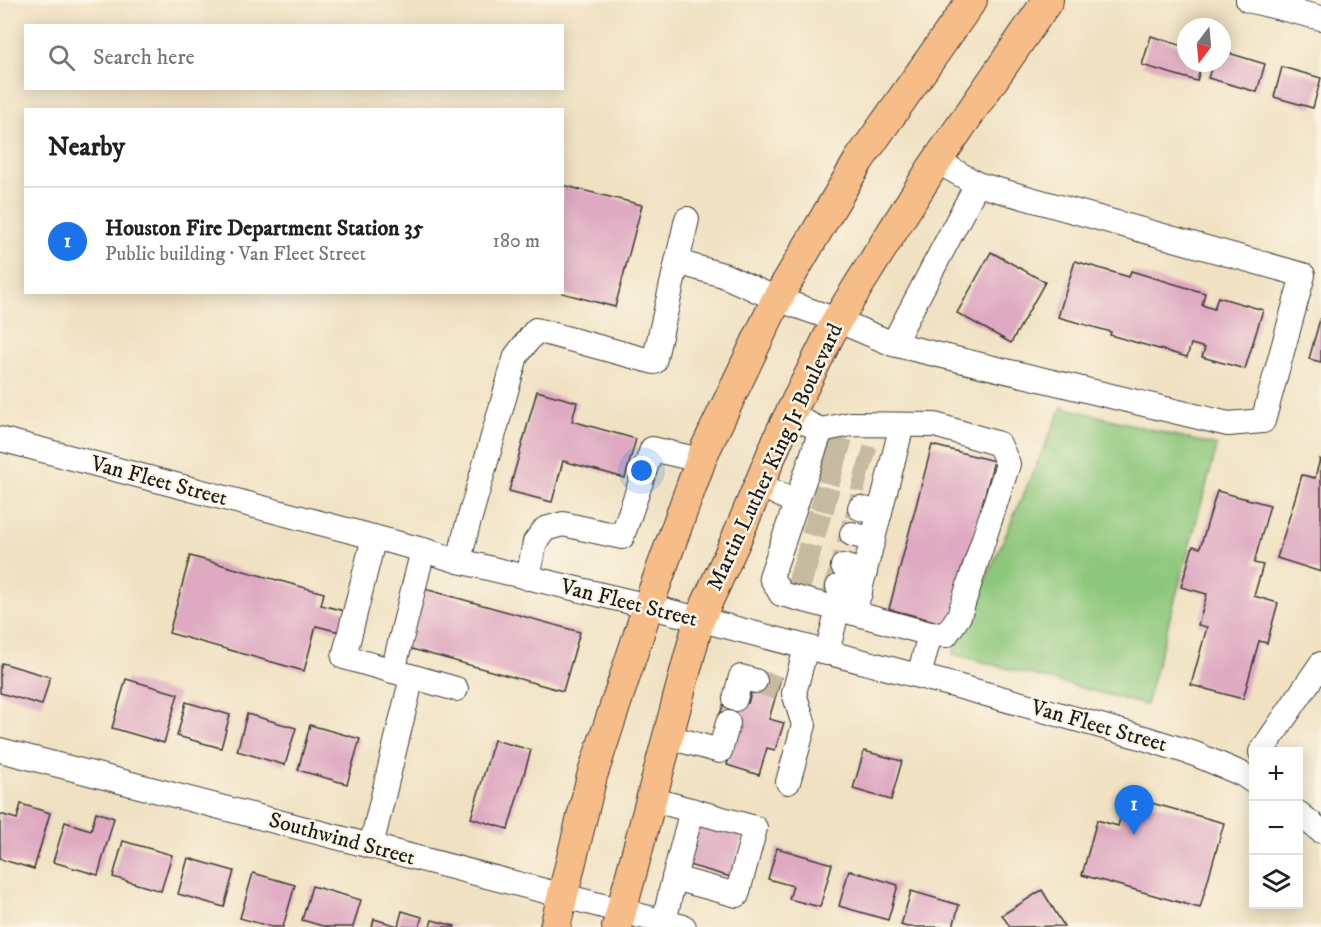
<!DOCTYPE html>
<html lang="en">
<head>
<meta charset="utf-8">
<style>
  body { margin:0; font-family:"IM FELL DW Pica",serif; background:#f6f6f6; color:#202124 }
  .controls { position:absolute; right:18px; bottom:18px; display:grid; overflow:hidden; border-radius:0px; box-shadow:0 3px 15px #0003 }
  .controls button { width:54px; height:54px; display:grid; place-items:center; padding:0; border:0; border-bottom:2px solid #e0e0e0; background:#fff; color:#202124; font:30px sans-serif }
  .compass { position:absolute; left:1177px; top:18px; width:54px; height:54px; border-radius:50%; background:#fff; box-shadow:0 3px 15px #0003; rotate:196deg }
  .you { position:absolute; left:642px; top:471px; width:21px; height:21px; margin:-15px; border:4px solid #fff; border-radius:50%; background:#1a73e8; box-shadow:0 0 0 9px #1a73e833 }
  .badge { display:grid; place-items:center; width:39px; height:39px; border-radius:50%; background:#1a73e8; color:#fff; font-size:20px; font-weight:700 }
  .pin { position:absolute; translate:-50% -50px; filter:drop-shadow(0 2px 3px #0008) }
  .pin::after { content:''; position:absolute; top:32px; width:21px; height:18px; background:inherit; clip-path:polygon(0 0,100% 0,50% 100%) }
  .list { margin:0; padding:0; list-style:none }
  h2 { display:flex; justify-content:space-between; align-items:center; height:78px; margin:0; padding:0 24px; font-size:26px }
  h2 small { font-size:20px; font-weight:400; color:#757577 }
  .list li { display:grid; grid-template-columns:39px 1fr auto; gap:18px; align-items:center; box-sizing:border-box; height:108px; padding:0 24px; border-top:2px solid #e0e0e0 }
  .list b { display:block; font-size:22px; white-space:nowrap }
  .list p { margin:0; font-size:20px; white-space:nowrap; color:#757577 }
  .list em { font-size:20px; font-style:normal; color:#757577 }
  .icon { flex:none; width:33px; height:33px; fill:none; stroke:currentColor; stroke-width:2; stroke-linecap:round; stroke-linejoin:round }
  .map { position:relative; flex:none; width:1321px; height:927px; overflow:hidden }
  .search { position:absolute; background:#fff; box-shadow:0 3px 15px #0003; left:24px; top:24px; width:540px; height:66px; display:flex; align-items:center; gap:15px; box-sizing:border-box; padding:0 21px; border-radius:0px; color:#757577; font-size:22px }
  .panel { position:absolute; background:#fff; box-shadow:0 3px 15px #0003; left:24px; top:108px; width:540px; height:186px; border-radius:0px }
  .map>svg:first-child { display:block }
</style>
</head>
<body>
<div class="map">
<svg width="1321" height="927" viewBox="0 0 1321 927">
  <rect width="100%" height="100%" fill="#fcf5e5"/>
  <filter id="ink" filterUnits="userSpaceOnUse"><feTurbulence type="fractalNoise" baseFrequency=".0167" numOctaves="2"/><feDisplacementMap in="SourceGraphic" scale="12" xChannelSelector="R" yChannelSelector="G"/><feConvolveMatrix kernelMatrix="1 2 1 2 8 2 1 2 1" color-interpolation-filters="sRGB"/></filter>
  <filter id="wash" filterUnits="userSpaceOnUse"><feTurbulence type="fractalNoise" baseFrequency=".008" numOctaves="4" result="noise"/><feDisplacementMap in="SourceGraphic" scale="24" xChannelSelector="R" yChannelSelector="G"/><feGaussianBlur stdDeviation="1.35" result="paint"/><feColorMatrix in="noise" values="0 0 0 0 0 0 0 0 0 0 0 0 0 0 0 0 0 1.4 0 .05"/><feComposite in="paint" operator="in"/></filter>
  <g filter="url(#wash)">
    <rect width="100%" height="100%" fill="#f0e1c2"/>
    <!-- green -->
    <path fill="#8dc77c" stroke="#54724c" stroke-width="1.5" d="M 1062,407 L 1217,446 L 1146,705 L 953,654 Z"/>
    <g id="blocks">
      <!-- building -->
      <g fill="#dea9c1">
        <path d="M 1151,36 L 1186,47 L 1186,63 L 1202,63 L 1197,81 L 1142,65 Z"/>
        <path d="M 1222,51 L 1265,64 L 1257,92 L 1208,78 L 1213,63 L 1222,63 Z"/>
        <path d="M 1282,67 L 1321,78 L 1313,108 L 1274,97 Z"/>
        <path d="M 562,185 L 642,205 L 615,307 L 562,293 Z"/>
        <path d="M 991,252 L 1045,282 L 1011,343 L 957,313 Z"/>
        <path d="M 1075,261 L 1129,277 L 1131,271 L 1205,293 L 1202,305 L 1214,309 L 1218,297 L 1263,310 L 1245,369 L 1202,357 L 1205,348 L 1191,344 L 1187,357 L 1110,335 L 1111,332 L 1058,317 Z"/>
        <path d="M 1320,319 L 1321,319 L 1321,362 L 1309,359 Z"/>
        <path d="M 537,391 L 577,402 L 572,421 L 636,439 L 625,478 L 563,461 L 552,502 L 509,491 Z"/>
        <path d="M 932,445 L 994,461 L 952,616 L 946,624 L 889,609 Z"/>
        <path d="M 1320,459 L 1321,460 L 1321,572 L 1277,558 L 1302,475 L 1315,478 Z"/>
        <path d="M 1217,491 L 1270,505 L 1254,563 L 1263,565 L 1254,596 L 1278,603 L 1267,643 L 1259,641 L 1243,699 L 1191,685 L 1207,627 L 1198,625 L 1207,594 L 1181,587 L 1193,546 L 1200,548 Z"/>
        <path d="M 190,556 L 324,593 L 321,605 L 345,611 L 340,632 L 316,626 L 304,671 L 169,633 Z"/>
        <path d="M 425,589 L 580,632 L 563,691 L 408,648 Z"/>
        <path d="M 2,663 L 50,677 L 42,705 L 0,693 L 0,669 Z"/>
        <path d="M 758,671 L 781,678 L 769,719 L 784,723 L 775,750 L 767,748 L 759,775 L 727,765 L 739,726 L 718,720 L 726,697 L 748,703 Z"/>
        <path d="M 126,679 L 178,694 L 164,743 L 112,728 Z"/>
        <path d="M 186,702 L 230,715 L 221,748 L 177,736 Z"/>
        <path d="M 247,714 L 296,728 L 285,765 L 237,751 Z"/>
        <path d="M 310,725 L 360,739 L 347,784 L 298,770 Z"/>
        <path d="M 494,740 L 531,750 L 508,829 L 471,818 Z"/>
        <path d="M 864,751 L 902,761 L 891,800 L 853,789 Z"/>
        <path d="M 1126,796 L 1224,823 L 1200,908 L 1082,875 L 1097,820 L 1118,826 Z"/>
        <path d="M 21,804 L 50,813 L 34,869 L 0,859 L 0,814 L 17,819 Z"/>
        <path d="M 96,812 L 114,818 L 98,875 L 53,862 L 65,822 L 91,830 Z"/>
        <path d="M 697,823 L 742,836 L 731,877 L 685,864 Z"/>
        <path d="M 123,841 L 172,855 L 161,891 L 113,877 Z"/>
        <path d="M 777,848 L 832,864 L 820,907 L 789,899 L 793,886 L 768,879 Z"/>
        <path d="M 188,858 L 234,871 L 224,907 L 178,894 Z"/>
        <path d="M 849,870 L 898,885 L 888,920 L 839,906 Z"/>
        <path d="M 253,873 L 295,885 L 283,927 L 272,927 L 240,918 Z"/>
        <path d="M 312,886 L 361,900 L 353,927 L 326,927 L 302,920 Z"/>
        <path d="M 1042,890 L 1064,926 L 1010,927 L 1002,915 Z"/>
        <path d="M 911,891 L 959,905 L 953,927 L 907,927 L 901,925 Z"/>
        <path d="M 402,911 L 422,917 L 419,927 L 372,927 L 374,919 L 398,926 Z"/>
        <path d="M 432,920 L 455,926 L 455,927 L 430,927 Z"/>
      </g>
    </g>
  </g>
  <g filter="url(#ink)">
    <use href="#blocks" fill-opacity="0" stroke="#3c3a35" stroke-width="1.5"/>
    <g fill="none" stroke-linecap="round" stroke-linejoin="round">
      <!-- minor-tunnel -->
      <g stroke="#c6baa1" stroke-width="24" stroke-dasharray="24 12" stroke-linecap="butt">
        <path d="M 826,446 L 874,460"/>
        <path d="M 819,469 L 867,481"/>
        <path d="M 813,496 L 860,508"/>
        <path d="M 805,521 L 852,534"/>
        <path d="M 796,554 L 843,566"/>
        <path d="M 790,573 L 838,587"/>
        <path d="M 755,681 L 778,688"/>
      </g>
      <defs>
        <g id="minor">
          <path d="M 1248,0 L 1321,18"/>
          <path d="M 937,161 L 977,184"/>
          <path d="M 677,262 L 723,275 L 777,299 L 837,320 L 893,344 L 1228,424 L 1263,421 L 1303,275 L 977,184 L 893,344"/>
          <path d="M 790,415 L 821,430 L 771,577 L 781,594 L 854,613 L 930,634 L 919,676"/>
          <path d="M 821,430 L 851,424 L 935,425 L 999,444 L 1008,464 L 959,616 L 946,635 L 930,634"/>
          <path d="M 0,439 L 423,550 L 459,561 L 648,606 L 957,686 L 1144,738 L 1195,754 L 1242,774 L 1254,782"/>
          <path d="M 759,484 L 796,503"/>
          <path d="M 860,508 L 880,513"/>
          <path d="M 852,534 L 873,540"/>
          <path d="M 374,537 L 344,657 L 393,671"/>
          <path d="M 423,550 L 393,671 L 456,689"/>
          <path d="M 459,561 L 466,531 L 516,356 L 536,330 L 654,362 L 687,219"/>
          <path d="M 843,566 L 865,572"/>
          <path d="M 528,578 L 535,542 L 545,529 L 563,524 L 622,537 L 652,449 L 700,460"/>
          <path d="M 838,587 L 860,593"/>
          <path d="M 854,613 L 902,425"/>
          <path d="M 827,653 L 838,608"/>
          <path d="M 735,699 L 741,677 L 755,681"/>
          <path d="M 669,737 L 720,751 L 728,723"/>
          <path d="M 0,750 L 684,927"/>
          <path d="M 1261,752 L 1321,664"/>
          <path d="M 788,782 L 804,725 L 794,693 L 806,648"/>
          <path d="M 651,799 L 755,828 L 737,895 L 674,878 L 692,810"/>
          <path d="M 1298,813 L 1321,831"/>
          <path d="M 371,846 L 412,677"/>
          <path d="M 664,922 L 674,878"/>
        </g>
        <g id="major">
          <path d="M 555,927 L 592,776 L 648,606 L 703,454 L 777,299 L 859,160 L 972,0"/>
          <path d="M 617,927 L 699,620 L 735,542 L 781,432 L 837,320 L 932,168 L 1048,0"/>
        </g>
      </defs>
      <!-- minor casing -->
      <use href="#minor" stroke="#3c3a35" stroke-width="26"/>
      <!-- major casing -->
      <use href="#major" stroke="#3c3a35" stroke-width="32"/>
      <!-- minor -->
      <use href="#minor" stroke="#fff" stroke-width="24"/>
      <!-- major -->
      <use href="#major" stroke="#f7bd88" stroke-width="30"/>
    </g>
  </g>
  <g text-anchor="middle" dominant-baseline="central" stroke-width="5" stroke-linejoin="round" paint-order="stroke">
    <!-- street labels -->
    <g font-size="22" fill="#1c1c1c" stroke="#fcf5e5">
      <text transform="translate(775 457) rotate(-65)">Martin Luther King Jr Boulevard</text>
      <text transform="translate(159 481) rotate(15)">Van Fleet Street</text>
      <text transform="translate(629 603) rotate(14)">Van Fleet Street</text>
      <text transform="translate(1099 726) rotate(16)">Van Fleet Street</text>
      <text transform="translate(342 839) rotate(15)">Southwind Street</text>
    </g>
  </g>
</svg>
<div class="controls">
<button>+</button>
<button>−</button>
<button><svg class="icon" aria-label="layers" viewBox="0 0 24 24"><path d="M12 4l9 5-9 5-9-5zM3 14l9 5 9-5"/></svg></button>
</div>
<svg class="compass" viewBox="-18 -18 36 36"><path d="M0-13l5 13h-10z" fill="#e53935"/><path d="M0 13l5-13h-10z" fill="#757577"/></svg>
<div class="you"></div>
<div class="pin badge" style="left:1134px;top:835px">1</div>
<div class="search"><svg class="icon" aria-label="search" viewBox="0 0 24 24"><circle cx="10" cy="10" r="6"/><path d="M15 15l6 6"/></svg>Search here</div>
<section class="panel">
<h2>Nearby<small></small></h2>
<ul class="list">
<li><span class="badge">1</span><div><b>Houston Fire Department Station 35</b><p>Public building · Van Fleet Street</p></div><em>180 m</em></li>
</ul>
</section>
</div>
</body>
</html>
